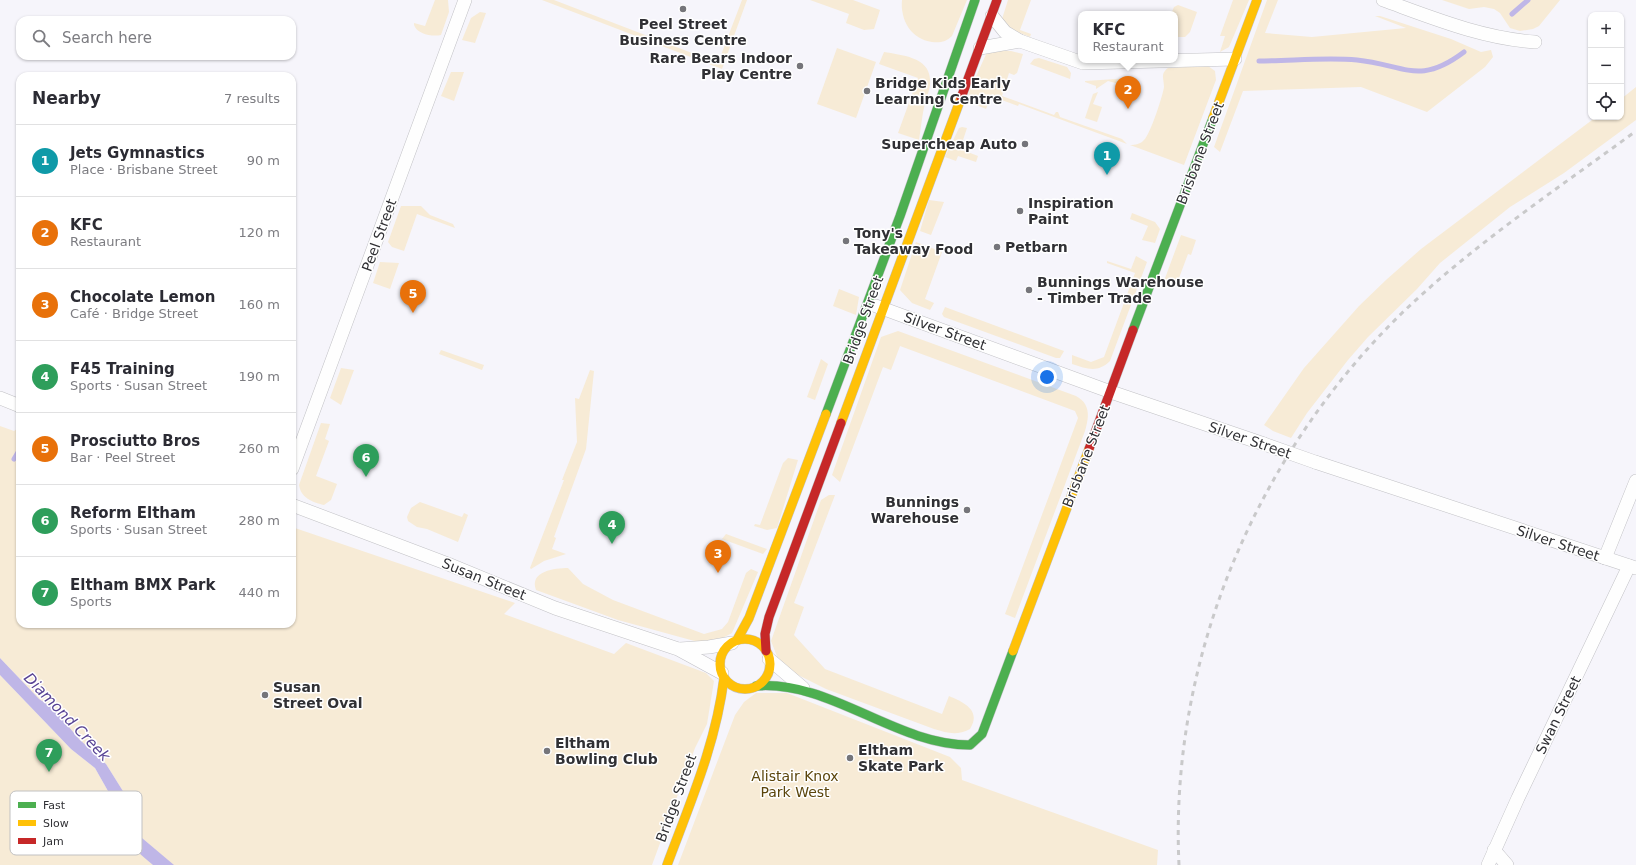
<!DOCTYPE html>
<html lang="en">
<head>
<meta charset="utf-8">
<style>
  body { margin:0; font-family:"DejaVu Sans",sans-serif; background:#f2f2f3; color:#2b2b33 }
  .controls { position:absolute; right:12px; top:12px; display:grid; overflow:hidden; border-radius:8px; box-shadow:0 1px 3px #0004 }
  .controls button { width:36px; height:36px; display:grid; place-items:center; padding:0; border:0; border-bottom:1px solid #e1e1e2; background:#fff; color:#2b2b33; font:20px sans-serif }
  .you { position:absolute; left:1047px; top:377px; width:14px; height:14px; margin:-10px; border:3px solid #fff; border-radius:50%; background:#1a73e8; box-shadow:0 0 0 6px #1a73e833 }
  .badge { display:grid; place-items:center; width:26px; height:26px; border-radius:50%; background:#d93025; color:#fff; font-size:13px; font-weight:700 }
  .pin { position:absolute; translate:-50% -33px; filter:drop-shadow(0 1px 2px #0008) }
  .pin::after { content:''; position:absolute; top:21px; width:14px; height:12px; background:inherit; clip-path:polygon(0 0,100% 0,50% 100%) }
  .popup { position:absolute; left:1078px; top:11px; width:100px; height:52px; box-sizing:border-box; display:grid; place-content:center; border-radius:8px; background:#fff; filter:drop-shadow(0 1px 3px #0005); font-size:13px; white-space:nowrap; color:#7c7c81 }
  .popup b { font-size:15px; color:#2b2b33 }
  .popup::after { content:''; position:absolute; left:50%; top:100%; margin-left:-8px; border:8px solid transparent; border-top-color:#fff }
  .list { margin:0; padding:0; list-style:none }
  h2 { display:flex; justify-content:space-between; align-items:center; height:52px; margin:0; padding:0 16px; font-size:17px }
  h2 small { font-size:13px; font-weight:400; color:#7c7c81 }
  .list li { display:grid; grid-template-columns:26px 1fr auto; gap:12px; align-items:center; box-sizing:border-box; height:72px; padding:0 16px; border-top:1px solid #e1e1e2 }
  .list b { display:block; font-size:15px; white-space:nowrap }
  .list p { margin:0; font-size:13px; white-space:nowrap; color:#7c7c81 }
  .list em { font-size:13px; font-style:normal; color:#7c7c81 }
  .icon { flex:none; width:22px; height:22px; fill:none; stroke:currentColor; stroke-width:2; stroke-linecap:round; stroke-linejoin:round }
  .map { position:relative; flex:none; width:1636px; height:865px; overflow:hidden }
  .search { position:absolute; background:#fff; box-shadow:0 1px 3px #0004; left:16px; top:16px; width:280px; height:44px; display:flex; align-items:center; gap:10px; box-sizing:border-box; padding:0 14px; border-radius:12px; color:#7c7c81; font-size:15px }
  .panel { position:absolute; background:#fff; box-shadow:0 1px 3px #0004; left:16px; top:72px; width:280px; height:556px; border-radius:12px }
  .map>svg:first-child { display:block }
</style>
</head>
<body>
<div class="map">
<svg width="1636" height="865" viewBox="0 0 1636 865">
  <rect width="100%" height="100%" fill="#f6f5fb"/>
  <!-- green -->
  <g fill="#f7ebd6">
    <path d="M 435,0 L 448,0 L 449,12 L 441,35 C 432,37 417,34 414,25 L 414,23 L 425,26 Z"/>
    <path d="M 542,0 L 554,0 L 718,63 L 742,0 L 747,0 L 722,69 Z"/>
    <path d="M 810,0 L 853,0 L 880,10 L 874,29 L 864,30 L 846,23 L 849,14 Z"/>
    <path d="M 902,0 L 967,0 L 952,36 C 946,42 940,43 932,42 C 911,39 900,20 902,0 Z"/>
    <path d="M 1008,0 L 1031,0 L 1020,30 L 1031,34 L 1030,37 L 1010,29 L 1002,19 Z"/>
    <path d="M 1233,0 L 1249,0 L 1232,40 L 1229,47 L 1220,52 L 1225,36 L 1220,36 Z"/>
    <path d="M 1267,0 L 1278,0 L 1265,33 L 1312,37 L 1406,28 L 1375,16 L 1380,16 L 1451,39 L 1481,52 L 1491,50 L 1493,57 L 1485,67 L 1427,112 L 1361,87 L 1243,91 L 1220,152 L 1214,147 Z"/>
    <path d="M 1442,0 L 1560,0 L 1539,26 L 1533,29 L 1520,31 L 1510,28 L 1500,13 L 1494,9 L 1484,7 L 1469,9 Z"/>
    <path d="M 1178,5 L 1197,12 L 1190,32 L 1185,37 L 1175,37 L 1175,14 L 1171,14 L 1174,7 Z"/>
    <path d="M 480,12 L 486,13 L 475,43 L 462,40 L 471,18 Z"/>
    <path d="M 837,48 L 876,62 L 856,118 L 817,104 Z"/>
    <path d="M 988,50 L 1011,51 L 1023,54 L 1017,73 L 1014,75 L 1009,73 L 1002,96 L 1054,115 L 1056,112 L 1058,112 L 1060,117 L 1122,139 L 1127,144 L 1019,104 L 1018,106 L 991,96 L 986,109 L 974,104 L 968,94 Z"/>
    <path d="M 884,52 C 901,55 929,57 930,79 C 931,88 927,95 925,103 C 922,115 921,128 919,140 L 898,133 L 918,78 L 879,64 Z"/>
    <path d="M 1039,58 L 1067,67 L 1071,73 L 1070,79 L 1030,64 L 1034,59 Z"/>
    <path d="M 1204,66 L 1208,66 L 1215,71 L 1216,80 L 1184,165 L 1130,145 C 1135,145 1141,144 1144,140 C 1150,135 1163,95 1164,87 C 1164,78 1160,74 1168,68 Z"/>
    <path d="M 451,72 L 464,72 L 454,101 L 441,96 Z"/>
    <path d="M 1131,78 L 1132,82 L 1130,87 L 1108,81 L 1096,89 L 1096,86 L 1085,82 L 1085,81 Z"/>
    <path d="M 1636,87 L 1636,120 L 1564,173 L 1510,207 L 1440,263 L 1417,289 L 1368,337 L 1348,360 L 1307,413 L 1291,438 L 1273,431 L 1264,425 L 1304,368 L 1359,306 L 1386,280 L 1421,249 L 1596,117 L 1621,117 L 1621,99 Z"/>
    <path d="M 1098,92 L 1093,104 L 1102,107 L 1097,122 L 1085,118 L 1093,94 Z"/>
    <path d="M 962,127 L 967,128 L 960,149 L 978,156 L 976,162 L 958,156 L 956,161 L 945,157 L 959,128 Z"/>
    <path d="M 929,200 L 944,202 L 931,235 L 920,231 Z"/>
    <path d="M 401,206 L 421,206 L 430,215 L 453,224 L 455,228 L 417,214 L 404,251 L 392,247 L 388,242 Z"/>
    <path d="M 1132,213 L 1155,222 L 1160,229 L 1155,243 L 1142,240 L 1148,226 L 1130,219 Z"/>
    <path d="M 1181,235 L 1196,240 L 1191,255 L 1188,254 L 1176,286 L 1164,281 Z"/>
    <path d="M 916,242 L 942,252 L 925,299 L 934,303 L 930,310 L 912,303 L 900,290 Z"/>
    <path d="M 1136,256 L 1147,262 L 1110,361 C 1098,373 1087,369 1072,364 L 1072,355 L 1091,362 L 1104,357 L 1135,273 L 1107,263 L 1107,261 L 1131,269 Z"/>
    <path d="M 380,262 L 399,263 L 390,289 L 373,283 Z"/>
    <path d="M 839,289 L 859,297 L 856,315 L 833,306 Z"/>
    <path d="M 945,307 L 1064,351 L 1060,358 L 1056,358 L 944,317 L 942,314 Z"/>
    <path d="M 898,331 L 1076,396 C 1091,404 1089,417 1085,431 L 1015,618 L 1005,614 L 1078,418 L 1075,411 L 900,346 L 891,370 L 883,367 L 840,482 L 832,475 L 881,337 Z"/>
    <path d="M 441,350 L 484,365 L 482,370 L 439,354 Z"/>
    <path d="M 821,359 L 828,364 L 815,400 L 807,397 Z"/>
    <path d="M 341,368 L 354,370 L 341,405 L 330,398 Z"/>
    <path d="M 590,370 L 594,371 L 586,449 L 554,537 L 556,538 L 552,549 L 566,554 L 544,561 L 531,569 L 530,568 L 564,480 L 562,480 L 577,442 L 575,398 L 579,399 Z"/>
    <path d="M 321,423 L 330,424 L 325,439 L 329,441 L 316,476 L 337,484 L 331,500 L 324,505 C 312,502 301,498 299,485 Z"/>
    <path d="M 0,426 L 14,431 L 20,427 L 20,624 L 292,624 L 292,527 L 515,603 L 504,614 L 614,654 L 626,643 L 706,673 L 714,681 L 707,724 L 695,748 L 652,865 L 173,865 L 142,838 L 128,809 L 126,796 L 106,764 L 79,739 L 53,708 L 39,699 L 0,658 Z"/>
    <path d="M 788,458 L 798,460 L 777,528 L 767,530 L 754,526 L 755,524 L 760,525 L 783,463 Z"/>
    <path d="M 829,495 L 835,495 L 794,603 L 804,607 L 794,635 L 825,669 L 942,714 L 949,696 C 963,702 982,710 970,729 C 957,736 947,733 934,729 L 826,689 L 796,674 L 778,659 L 771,641 L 821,500 Z"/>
    <path d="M 420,502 L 462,517 L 464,513 L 468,515 L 458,542 L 427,529 L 417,527 L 408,521 L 407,517 L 411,508 Z"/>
    <path d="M 726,534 L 767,549 L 763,554 L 722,539 Z"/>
    <path d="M 568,568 L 583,584 L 613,600 L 704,634 L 722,629 L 728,622 L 746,573 L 751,569 L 758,572 L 732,633 L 719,640 L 698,642 L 618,620 L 536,590 C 529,571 555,568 568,568 Z"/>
    <path d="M 0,675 L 71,749 L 95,768 L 108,791 L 131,845 L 153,865 L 0,865 Z"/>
    <path d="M 756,693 L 787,693 L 950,757 L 961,768 L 962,780 L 1158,850 L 1157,865 L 678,865 L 735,715 L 744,702 Z"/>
  </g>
  <!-- water -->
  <path fill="#bfb6e7" d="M 0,658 L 39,699 L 53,708 L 79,739 L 106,764 L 126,796 L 128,809 L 142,838 L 174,865 L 153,865 C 145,858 137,852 131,845 L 108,791 L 95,768 L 71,749 L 0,675 Z"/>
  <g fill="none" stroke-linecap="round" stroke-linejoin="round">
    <!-- stream -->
    <g stroke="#bfb6e7" stroke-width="5">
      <path d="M 1512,14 L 1528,0"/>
      <path d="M 1259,61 C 1291,61 1325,57 1357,60 C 1405,65 1419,86 1464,52"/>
      <path d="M 14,459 L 20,449"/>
    </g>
    <defs>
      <g id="street">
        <path d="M 1383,0 C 1433,18 1481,38 1535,42"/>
        <path d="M 992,16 L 1005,32 L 1020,41 L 1083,63 L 1235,59"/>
        <path d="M 980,48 L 1020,41"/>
        <path d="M 876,306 L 1111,392 L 1264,444"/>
        <path d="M 0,398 L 20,406"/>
        <path d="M 1315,462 L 1636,568"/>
        <path d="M 292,469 L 465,0"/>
        <path d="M 292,505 L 448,564 L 555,608 L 678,649 L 722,673"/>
        <path d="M 1605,558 L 1636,481"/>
        <path d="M 680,649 L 709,647 L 732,643"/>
        <path d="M 769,659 L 803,688"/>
        <path d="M 1494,850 L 1507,865"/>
        <path d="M 1488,865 L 1518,798 L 1629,566"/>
      </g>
      <g id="fast">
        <path d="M 1133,330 L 1213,118"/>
        <path d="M 826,414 L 900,216 L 975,0"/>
        <path d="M 756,686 C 831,680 895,745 970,745 L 982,734 L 1013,651"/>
      </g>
      <g id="slow">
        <path d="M 1213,118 L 1257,0"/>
        <path d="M 841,423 L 961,98"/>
        <circle cx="745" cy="664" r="25"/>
        <path d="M 737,640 L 749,618 L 826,414"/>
        <path d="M 1013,651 L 1089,449"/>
        <path d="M 667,865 C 690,803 716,744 724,678"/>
      </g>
      <g id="jam">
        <path d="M 961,98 L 997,0"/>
        <path d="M 1089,449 L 1133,330"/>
        <path d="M 766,651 L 765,634 L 769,617 L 841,423"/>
      </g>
    </defs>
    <!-- street casing -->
    <use href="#street" stroke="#c2c2c6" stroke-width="14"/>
    <!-- fast casing -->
    <use href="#fast" stroke="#c2c2c6" stroke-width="10"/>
    <!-- slow casing -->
    <use href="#slow" stroke="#c2c2c6" stroke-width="10"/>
    <!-- jam casing -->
    <use href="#jam" stroke="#c2c2c6" stroke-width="10"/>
    <!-- street -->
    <use href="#street" stroke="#fefefe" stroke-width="13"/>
    <!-- fast -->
    <use href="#fast" stroke="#4caf50" stroke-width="9"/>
    <!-- slow -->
    <use href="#slow" stroke="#ffc107" stroke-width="9"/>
    <!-- jam -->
    <use href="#jam" stroke="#c62828" stroke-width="9"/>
    <!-- rail -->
    <path stroke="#c9c9ca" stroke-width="3" stroke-dasharray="5 5" stroke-linecap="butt" d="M 1179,865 C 1169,660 1256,455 1402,313 C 1473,245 1557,189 1636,131"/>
    <defs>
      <path id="street-bridge" d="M 1264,444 L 1315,462"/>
    </defs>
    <!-- street-bridge casing -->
    <use href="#street-bridge" stroke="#c2c2c6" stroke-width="14" stroke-linecap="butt"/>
    <!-- street-bridge -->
    <use href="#street-bridge" stroke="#fefefe" stroke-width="13"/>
  </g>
  <!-- markers -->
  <g fill="#75757a" stroke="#fff" stroke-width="1.5">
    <circle cx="683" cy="9" r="4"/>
    <circle cx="800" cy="66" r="4"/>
    <circle cx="867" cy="91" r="4"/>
    <circle cx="1025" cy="144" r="4"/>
    <circle cx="1020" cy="211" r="4"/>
    <circle cx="846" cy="241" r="4"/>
    <circle cx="997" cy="247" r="4"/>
    <circle cx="1029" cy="290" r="4"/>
    <circle cx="967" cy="510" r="4"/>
    <circle cx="265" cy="695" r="4"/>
    <circle cx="547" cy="751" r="4"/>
    <circle cx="850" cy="758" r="4"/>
  </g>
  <g text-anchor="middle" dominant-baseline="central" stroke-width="3" stroke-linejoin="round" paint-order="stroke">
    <!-- poi labels -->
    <g font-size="14" font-weight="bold" fill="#303034" stroke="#fff" text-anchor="start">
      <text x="683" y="24" text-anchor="middle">Peel Street<tspan x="683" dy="16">Business Centre</tspan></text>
      <text x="792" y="58" text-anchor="end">Rare Bears Indoor<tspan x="792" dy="16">Play Centre</tspan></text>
      <text x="875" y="83">Bridge Kids Early<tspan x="875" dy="16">Learning Centre</tspan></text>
      <text x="1017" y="144" text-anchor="end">Supercheap Auto</text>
      <text x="1028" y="203">Inspiration<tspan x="1028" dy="16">Paint</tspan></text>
      <text x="854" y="233">Tony's<tspan x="854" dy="16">Takeaway Food</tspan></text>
      <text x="1005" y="247">Petbarn</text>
      <text x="1037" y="282">Bunnings Warehouse<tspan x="1037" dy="16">- Timber Trade</tspan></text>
      <text x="959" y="502" text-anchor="end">Bunnings<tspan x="959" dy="16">Warehouse</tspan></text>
      <text x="273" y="687">Susan<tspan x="273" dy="16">Street Oval</tspan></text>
      <text x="555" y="743">Eltham<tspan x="555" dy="16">Bowling Club</tspan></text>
      <text x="858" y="750">Eltham<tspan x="858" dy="16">Skate Park</tspan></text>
    </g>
    <!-- street labels -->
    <g font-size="14" fill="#303034" stroke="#fff">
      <text transform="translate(1200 153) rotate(-69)">Brisbane Street</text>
      <text transform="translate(379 235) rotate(-70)">Peel Street</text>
      <text transform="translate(863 320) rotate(-70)">Bridge Street</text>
      <text transform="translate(945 331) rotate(20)">Silver Street</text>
      <text transform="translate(1250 440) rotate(19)">Silver Street</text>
      <text transform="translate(1086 456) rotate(-69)">Brisbane Street</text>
      <text transform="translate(1558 543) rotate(18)">Silver Street</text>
      <text transform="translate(484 579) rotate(22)">Susan Street</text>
      <text transform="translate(1558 715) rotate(-64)">Swan Street</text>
      <text transform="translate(676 798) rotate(-70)">Bridge Street</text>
    </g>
    <!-- park labels -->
    <g font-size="14" fill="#5b450b" stroke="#fff">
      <text x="795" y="776">Alistair Knox<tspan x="795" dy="16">Park West</tspan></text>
    </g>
    <!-- water labels -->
    <g font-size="15" font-style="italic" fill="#584394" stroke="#fff">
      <text transform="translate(67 717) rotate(46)">Diamond Creek</text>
    </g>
  </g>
  <!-- legend -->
  <rect x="10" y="791" width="132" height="64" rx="6" fill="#fff" stroke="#c1c1c2" stroke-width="1"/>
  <rect x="18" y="802" width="18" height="6" fill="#4caf50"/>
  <rect x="18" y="820" width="18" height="6" fill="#ffc107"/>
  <rect x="18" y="838" width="18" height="6" fill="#c62828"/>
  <g font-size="11" fill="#303034">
    <text x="43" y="809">Fast</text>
    <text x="43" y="827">Slow</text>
    <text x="43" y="845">Jam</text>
  </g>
</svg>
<div class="controls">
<button>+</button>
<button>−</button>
<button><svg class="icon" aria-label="locate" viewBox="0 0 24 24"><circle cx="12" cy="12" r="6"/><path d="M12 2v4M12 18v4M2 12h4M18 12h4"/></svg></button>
</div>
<div class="you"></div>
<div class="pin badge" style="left:1107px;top:175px;background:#0f9aa8">1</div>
<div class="pin badge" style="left:1128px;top:109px;background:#e8710a">2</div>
<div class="popup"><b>KFC</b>Restaurant</div>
<div class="pin badge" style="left:718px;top:573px;background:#e8710a">3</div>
<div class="pin badge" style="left:612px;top:544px;background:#2e9e5b">4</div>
<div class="pin badge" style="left:413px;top:313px;background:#e8710a">5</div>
<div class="pin badge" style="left:366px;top:477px;background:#2e9e5b">6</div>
<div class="pin badge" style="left:49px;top:772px;background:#2e9e5b">7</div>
<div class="search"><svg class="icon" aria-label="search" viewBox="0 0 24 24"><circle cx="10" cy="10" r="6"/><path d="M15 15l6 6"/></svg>Search here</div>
<section class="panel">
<h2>Nearby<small>7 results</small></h2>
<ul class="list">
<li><span class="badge" style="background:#0f9aa8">1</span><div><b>Jets Gymnastics</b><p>Place · Brisbane Street</p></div><em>90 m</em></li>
<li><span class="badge" style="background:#e8710a">2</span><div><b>KFC</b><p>Restaurant</p></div><em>120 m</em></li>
<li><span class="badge" style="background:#e8710a">3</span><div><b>Chocolate Lemon</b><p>Café · Bridge Street</p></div><em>160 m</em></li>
<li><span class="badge" style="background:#2e9e5b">4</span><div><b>F45 Training</b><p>Sports · Susan Street</p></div><em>190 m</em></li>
<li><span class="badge" style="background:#e8710a">5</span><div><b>Prosciutto Bros</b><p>Bar · Peel Street</p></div><em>260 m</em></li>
<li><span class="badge" style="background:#2e9e5b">6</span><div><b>Reform Eltham</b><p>Sports · Susan Street</p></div><em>280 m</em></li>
<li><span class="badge" style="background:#2e9e5b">7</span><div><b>Eltham BMX Park</b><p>Sports</p></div><em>440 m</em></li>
</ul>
</section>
</div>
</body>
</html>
